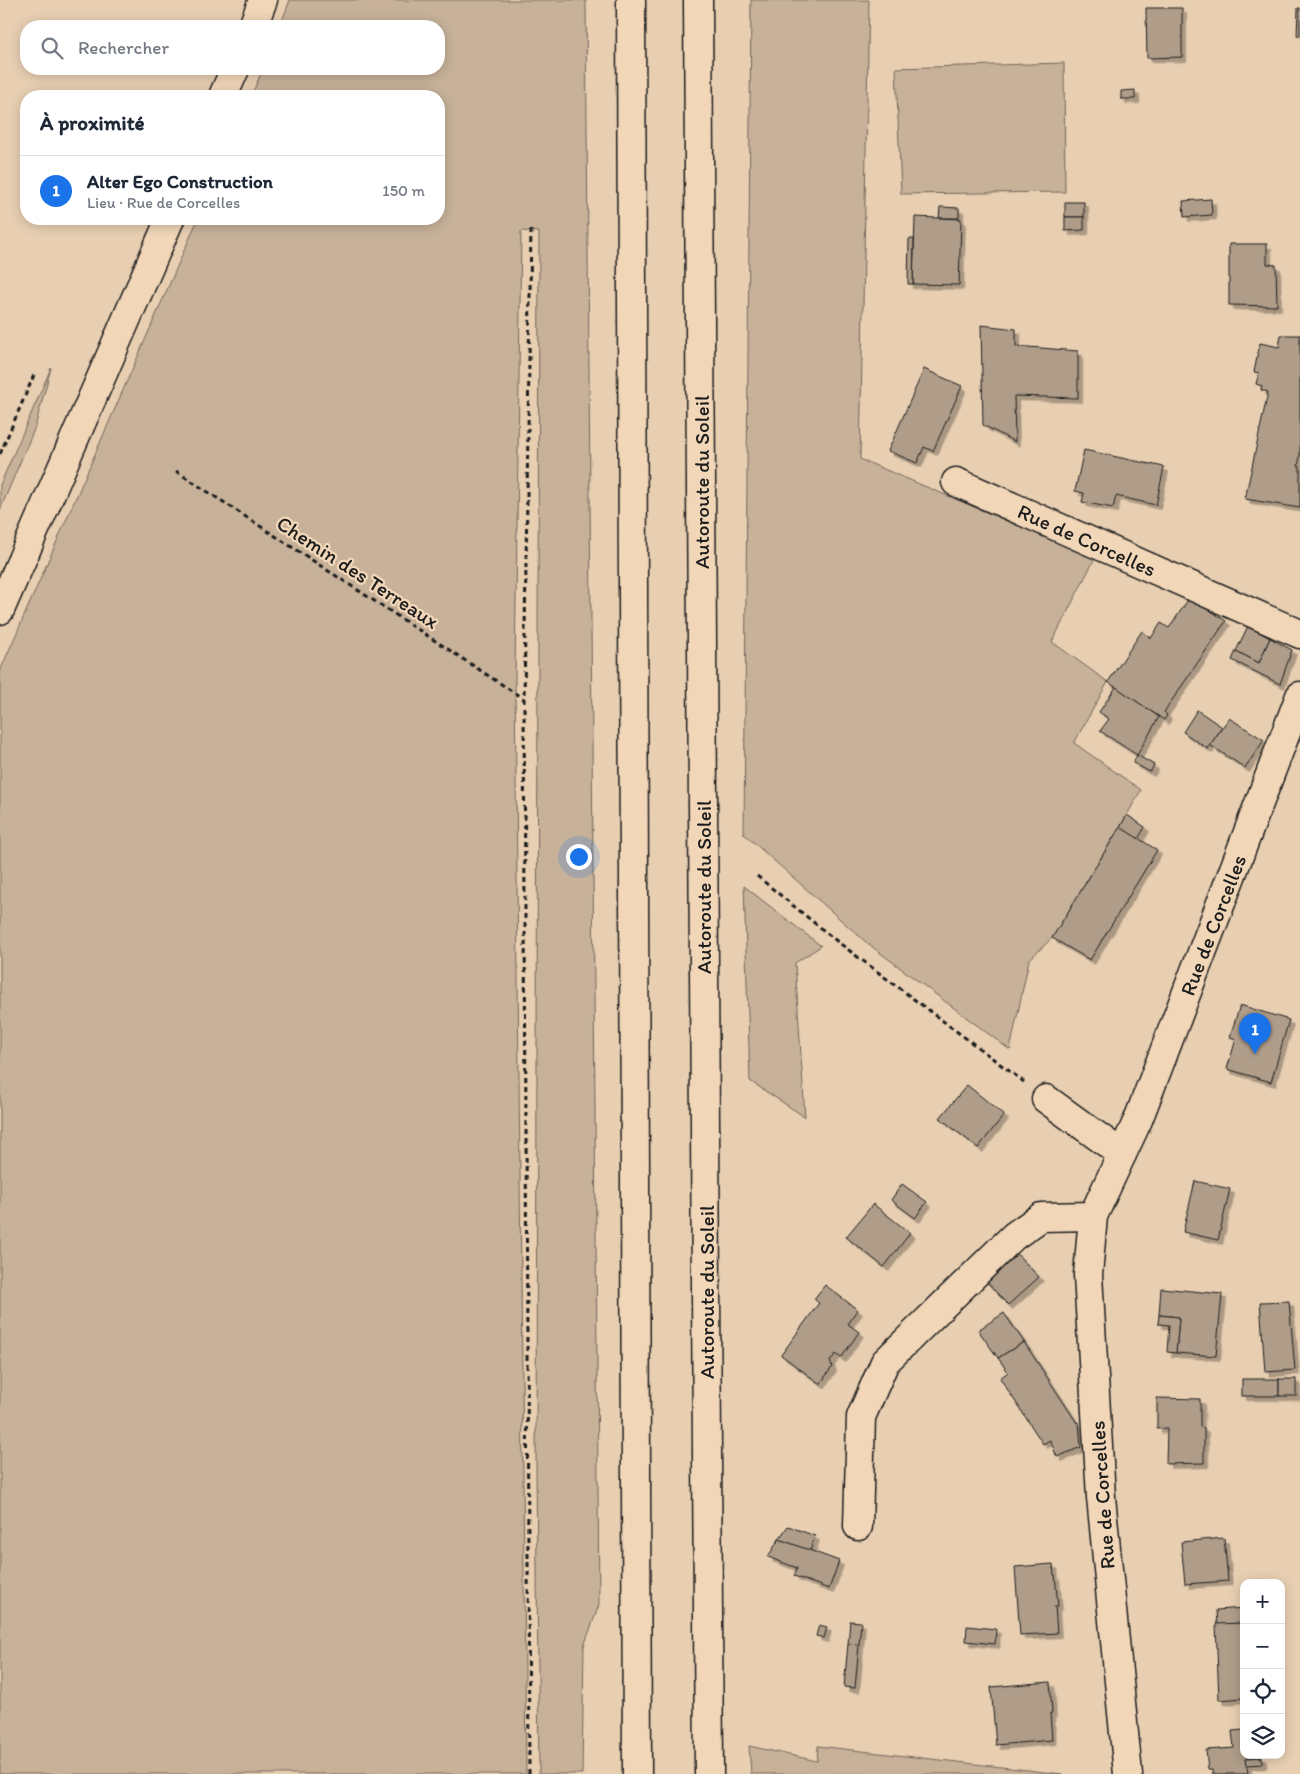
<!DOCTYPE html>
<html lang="fr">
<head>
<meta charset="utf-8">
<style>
  body { margin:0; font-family:Itim,sans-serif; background:#f6f6f7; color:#1f2937 }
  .controls { position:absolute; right:15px; bottom:15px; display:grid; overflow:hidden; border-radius:10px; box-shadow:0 2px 12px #0003 }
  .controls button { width:45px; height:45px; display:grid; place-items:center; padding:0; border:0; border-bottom:1px solid #e0e1e3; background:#fff; color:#1f2937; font:25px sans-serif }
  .you { position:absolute; left:578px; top:856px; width:18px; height:18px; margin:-12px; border:4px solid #fff; border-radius:50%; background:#1a73e8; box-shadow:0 0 0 8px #1a73e833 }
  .badge { display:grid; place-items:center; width:32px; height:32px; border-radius:50%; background:#1a73e8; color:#fff; font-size:16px; font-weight:700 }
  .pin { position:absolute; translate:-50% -41px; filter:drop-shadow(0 1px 2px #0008) }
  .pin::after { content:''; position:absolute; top:26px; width:18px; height:15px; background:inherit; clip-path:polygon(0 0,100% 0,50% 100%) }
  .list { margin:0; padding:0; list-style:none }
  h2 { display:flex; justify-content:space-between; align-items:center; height:65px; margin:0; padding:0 20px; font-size:21px }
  h2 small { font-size:16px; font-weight:400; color:#747a83 }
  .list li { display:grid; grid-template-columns:32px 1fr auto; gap:15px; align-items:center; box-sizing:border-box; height:70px; padding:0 20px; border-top:1px solid #e0e1e3 }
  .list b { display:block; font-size:19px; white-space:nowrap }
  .list p { margin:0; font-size:16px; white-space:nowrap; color:#747a83 }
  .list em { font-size:16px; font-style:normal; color:#747a83 }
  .icon { flex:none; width:28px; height:28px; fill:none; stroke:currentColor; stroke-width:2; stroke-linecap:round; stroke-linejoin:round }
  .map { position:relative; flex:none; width:1300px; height:1774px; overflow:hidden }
  .search { position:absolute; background:#fff; box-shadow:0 2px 12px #0003; left:20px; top:20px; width:425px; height:55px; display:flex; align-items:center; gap:12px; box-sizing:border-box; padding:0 18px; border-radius:20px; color:#747a83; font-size:19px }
  .panel { position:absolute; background:#fff; box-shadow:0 2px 12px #0003; left:20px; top:90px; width:425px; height:135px; border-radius:20px }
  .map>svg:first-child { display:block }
</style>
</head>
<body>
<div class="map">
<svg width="1300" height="1774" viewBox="0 0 1300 1774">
  <defs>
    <filter id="shadow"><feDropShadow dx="4.5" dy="4.5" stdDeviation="0" flood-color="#0004"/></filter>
  </defs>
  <rect width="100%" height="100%" fill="#e8cfb2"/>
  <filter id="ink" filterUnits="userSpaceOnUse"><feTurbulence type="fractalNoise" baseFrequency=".02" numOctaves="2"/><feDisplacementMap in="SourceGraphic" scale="10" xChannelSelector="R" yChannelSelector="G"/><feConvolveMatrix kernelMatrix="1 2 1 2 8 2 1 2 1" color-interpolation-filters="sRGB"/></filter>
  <g filter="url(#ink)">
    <!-- green -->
    <g fill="#c7b199" stroke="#72665a">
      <path d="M 290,0 L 586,0 L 599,1605 L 584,1646 L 582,1774 L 539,1774 L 536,1470 L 539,232 L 521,231 L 515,677 L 526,1774 L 0,1774 L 0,671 L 198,219 L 439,219 L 439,96 L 251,96 L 263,69 L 439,69 L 439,26 L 280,26 Z"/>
      <path d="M 751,0 L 869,0 L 860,459 L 1095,558 L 1052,642 L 1108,682 L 1074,743 L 1141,790 L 1127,815 L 1052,938 L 1029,960 L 1010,1050 L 867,943 L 744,834 Z"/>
      <path d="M 1064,63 L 1065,192 L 901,194 L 896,68 Z"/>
      <path d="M 51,368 L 35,427 L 0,510 L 0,485 Z"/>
      <path d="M 744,886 L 821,946 L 795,963 L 805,1117 L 750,1081 Z"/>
      <path d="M 749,1746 L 817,1761 L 818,1746 L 1062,1774 L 751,1774 Z"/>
    </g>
    <!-- building -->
    <g fill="#af9d89" stroke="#1c1c1c" filter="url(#shadow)">
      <path d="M 1146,8 L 1182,8 L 1182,57 L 1147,58 Z"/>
      <path d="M 1298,8 L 1300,8 L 1300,36 L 1297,36 Z"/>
      <path d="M 1135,90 L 1135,99 L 1121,99 L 1121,91 Z"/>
      <path d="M 1211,199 L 1212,215 L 1184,217 L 1183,201 Z"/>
      <rect x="1065" y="202" width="19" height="15"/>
      <path d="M 940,207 L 959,208 L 959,218 L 939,218 Z"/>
      <path d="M 915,217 L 961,219 L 959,285 L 913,284 Z"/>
      <path d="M 1065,217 L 1084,217 L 1084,230 L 1065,231 Z"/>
      <path d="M 909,239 L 914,239 L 913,284 L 908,284 Z"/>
      <path d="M 1229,244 L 1267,244 L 1267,264 L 1276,265 L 1277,306 L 1229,305 Z"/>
      <path d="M 981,325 L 1016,329 L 1016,346 L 1078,351 L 1078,398 L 1014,396 L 1015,442 L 983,425 Z"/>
      <path d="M 1281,335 L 1300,335 L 1300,456 L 1298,466 L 1300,466 L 1300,508 L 1245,499 L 1268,392 L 1261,390 L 1262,386 L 1256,384 L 1259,373 L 1254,372 L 1260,343 L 1279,347 Z"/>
      <path d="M 924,369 L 962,386 L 933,451 L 924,447 L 917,463 L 888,451 Z"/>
      <path d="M 1084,450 L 1164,467 L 1156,505 L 1116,496 L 1113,508 L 1082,502 L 1084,493 L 1075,491 Z"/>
      <path d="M 1190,597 L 1226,621 L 1164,712 L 1167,715 L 1164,720 L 1108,682 L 1142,631 L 1151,638 L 1161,623 L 1169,628 Z"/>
      <path d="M 1248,626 L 1270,638 L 1259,663 L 1236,651 Z"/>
      <path d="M 1270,638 L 1292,650 L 1280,684 L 1232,660 L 1236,651 L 1259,663 Z"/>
      <path d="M 1116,687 L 1159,717 L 1137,755 L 1100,731 L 1109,719 L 1099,712 Z"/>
      <path d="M 1197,710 L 1222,727 L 1208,749 L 1183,732 Z"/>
      <path d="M 1229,718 L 1264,740 L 1245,768 L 1210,745 Z"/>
      <path d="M 1137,755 L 1154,765 L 1150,772 L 1133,763 Z"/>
      <path d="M 1127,815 L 1145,827 L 1138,839 L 1120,827 Z"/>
      <path d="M 1120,827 L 1157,850 L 1090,960 L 1052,938 Z"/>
      <path d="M 1240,1005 L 1289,1020 L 1271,1082 L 1227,1069 L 1236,1039 L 1230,1037 Z"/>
      <path d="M 967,1085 L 1004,1115 L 978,1148 L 940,1118 Z"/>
      <path d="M 1195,1181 L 1230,1189 L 1218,1240 L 1183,1232 Z"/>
      <path d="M 902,1184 L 927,1202 L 915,1218 L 891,1200 Z"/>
      <path d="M 873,1204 L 910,1233 L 884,1267 L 846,1237 Z"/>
      <path d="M 1014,1251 L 1039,1277 L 1008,1305 L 984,1279 Z"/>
      <path d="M 825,1285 L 858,1310 L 848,1324 L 859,1332 L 841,1358 L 836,1354 L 830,1361 L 832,1367 L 820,1384 L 781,1355 L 819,1303 L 814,1299 Z"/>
      <path d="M 1161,1288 L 1222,1294 L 1216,1356 L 1176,1353 L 1179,1317 L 1159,1315 Z"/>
      <path d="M 1289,1301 L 1295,1370 L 1265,1372 L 1260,1302 Z"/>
      <path d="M 1004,1313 L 1024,1342 L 998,1358 L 978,1330 Z"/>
      <path d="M 1159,1315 L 1179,1317 L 1176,1353 L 1167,1352 L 1169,1325 L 1158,1324 Z"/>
      <path d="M 1024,1342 L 1077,1423 L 1079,1422 L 1081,1447 L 1057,1457 L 1050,1440 L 1043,1444 L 1000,1378 L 1008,1372 L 998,1358 Z"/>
      <rect x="1242" y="1379" width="37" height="17"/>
      <rect x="1279" y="1379" width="17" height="17"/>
      <path d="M 1157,1398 L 1200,1399 L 1200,1427 L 1204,1428 L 1204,1463 L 1166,1464 L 1167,1428 L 1157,1429 Z"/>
      <path d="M 788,1526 L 815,1536 L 810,1551 L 779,1539 Z"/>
      <path d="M 1224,1538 L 1228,1581 L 1185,1584 L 1181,1542 Z"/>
      <path d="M 779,1539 L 839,1561 L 829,1589 L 794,1576 L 797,1568 L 768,1557 Z"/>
      <path d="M 1053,1564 L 1054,1575 L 1055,1575 L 1058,1606 L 1055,1606 L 1057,1633 L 1020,1635 L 1015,1567 Z"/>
      <path d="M 1244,1608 L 1244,1623 L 1217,1625 L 1216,1610 Z"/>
      <path d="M 850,1621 L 861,1622 L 859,1645 L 848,1644 Z"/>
      <path d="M 1244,1623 L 1244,1698 L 1219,1700 L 1216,1624 Z"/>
      <path d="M 819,1625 L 827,1627 L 824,1638 L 816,1636 Z"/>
      <path d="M 967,1626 L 996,1629 L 995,1644 L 966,1641 Z"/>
      <path d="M 848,1644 L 859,1645 L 855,1688 L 844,1687 Z"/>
      <path d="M 1050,1682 L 1052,1713 L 1050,1713 L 1052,1740 L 996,1745 L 991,1687 Z"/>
      <path d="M 1244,1730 L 1244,1755 L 1261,1755 L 1262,1757 L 1246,1758 L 1248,1774 L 1213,1774 L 1212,1770 L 1208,1770 L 1206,1750 L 1234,1748 L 1232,1731 Z"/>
      <path d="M 1262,1757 L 1262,1764 L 1247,1765 L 1246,1758 Z"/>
    </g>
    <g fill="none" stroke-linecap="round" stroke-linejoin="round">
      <defs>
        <g id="minor">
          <path d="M 956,482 L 1300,634"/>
          <path d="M 1046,1099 L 1122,1154"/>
          <path d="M 858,1526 L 861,1417 L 885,1362 L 1014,1236 L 1041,1217 L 1093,1216"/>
        </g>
        <path id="tertiary" d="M 1128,1774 L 1101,1497 L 1088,1275 L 1093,1216 L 1138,1120 L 1300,696"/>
        <g id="primary">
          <path d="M 253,26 L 263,0"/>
          <path d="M 223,96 L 235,69"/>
          <path d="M 0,610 L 170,219"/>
        </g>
        <g id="motorway">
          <path d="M 631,0 L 637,1774"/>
          <path d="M 698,0 L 709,1774"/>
        </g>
      </defs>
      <!-- minor casing -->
      <use href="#minor" stroke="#1c1c1c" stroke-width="31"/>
      <!-- tertiary casing -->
      <use href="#tertiary" stroke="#1c1c1c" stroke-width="31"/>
      <!-- primary casing -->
      <use href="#primary" stroke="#1c1c1c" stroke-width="31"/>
      <!-- motorway casing -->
      <use href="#motorway" stroke="#1c1c1c" stroke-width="31"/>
      <!-- path -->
      <g stroke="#1c1c1c" stroke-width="3" stroke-dasharray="5 4" stroke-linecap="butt">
        <path d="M 0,454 L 34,375"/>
        <path d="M 176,471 L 524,699"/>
        <path d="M 757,876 L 834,939 L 1024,1082"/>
        <path d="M 529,1774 L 524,699 L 531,226"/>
      </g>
      <!-- minor -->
      <use href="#minor" stroke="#f1d6b8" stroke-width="28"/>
      <!-- tertiary -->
      <use href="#tertiary" stroke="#f1d6b8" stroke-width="28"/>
      <!-- primary -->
      <use href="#primary" stroke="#f1d6b8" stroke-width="28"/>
      <!-- motorway -->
      <use href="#motorway" stroke="#f1d6b8" stroke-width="28"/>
    </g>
  </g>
  <g text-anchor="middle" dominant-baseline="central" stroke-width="4.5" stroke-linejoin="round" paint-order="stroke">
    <!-- street labels -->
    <g font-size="21" fill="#1c1c1c" stroke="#f1d6b8">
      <text transform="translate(701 482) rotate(-90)">Autoroute du Soleil</text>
      <text transform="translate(1087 540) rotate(24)">Rue de Corcelles</text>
      <text transform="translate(358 572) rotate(33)">Chemin des Terreaux</text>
      <text transform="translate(703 887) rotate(-90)">Autoroute du Soleil</text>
      <text transform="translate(1213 925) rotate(-69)">Rue de Corcelles</text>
      <text transform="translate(706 1292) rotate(-90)">Autoroute du Soleil</text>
      <text transform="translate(1102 1495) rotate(-94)">Rue de Corcelles</text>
    </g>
  </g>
</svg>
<div class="controls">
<button>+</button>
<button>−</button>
<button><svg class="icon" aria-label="locate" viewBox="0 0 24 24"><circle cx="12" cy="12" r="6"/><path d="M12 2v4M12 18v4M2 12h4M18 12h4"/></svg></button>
<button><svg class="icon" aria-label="layers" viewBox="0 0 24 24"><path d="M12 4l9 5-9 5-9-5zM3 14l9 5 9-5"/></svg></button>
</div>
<div class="you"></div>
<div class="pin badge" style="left:1255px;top:1054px">1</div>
<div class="search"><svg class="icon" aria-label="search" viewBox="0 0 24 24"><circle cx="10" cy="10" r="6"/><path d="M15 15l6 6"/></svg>Rechercher</div>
<section class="panel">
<h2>À proximité<small></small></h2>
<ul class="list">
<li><span class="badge">1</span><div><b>Alter Ego Construction</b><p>Lieu · Rue de Corcelles</p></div><em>150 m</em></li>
</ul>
</section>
</div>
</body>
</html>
